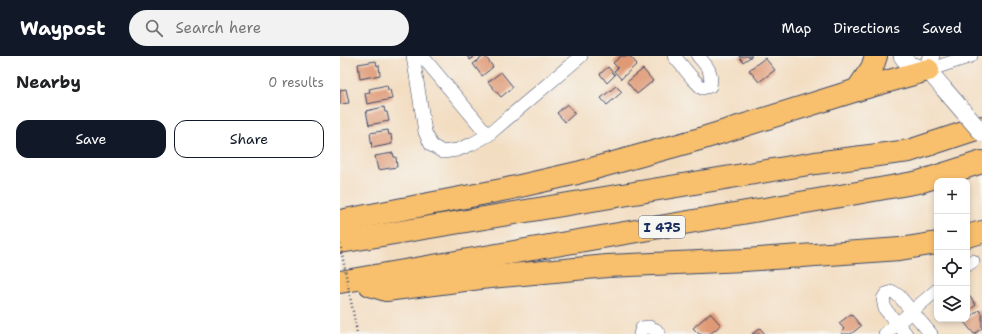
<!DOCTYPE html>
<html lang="en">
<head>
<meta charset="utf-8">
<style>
  body { margin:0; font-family:"Shantell Sans",sans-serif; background:#f2f2f2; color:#202124 }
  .controls { position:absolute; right:12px; bottom:12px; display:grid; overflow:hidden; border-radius:8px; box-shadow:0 2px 6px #0003 }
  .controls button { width:36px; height:36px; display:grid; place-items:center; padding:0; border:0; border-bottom:1px solid #e0e0e0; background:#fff; color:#202124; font:20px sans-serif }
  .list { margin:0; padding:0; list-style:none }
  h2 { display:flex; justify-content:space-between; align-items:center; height:52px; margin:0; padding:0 16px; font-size:17px }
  h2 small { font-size:13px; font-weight:400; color:#757577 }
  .actions { display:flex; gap:8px; padding:12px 16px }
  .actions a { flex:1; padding:9px 0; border:1px solid #111827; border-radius:12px; text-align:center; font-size:14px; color:#111827 }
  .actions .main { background:#111827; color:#fff }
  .icon { flex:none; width:22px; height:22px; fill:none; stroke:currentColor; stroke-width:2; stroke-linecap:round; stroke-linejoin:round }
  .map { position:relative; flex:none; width:642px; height:278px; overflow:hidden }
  header { display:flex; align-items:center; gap:24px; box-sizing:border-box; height:56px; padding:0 20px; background:#111827; color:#fff }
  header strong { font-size:19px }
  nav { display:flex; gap:22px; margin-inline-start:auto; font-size:14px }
  .search { width:280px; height:36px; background:#f2f2f2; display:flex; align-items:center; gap:10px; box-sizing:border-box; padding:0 14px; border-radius:22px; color:#757577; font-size:15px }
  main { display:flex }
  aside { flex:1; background:#fff }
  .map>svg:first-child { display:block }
</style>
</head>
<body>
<header>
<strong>Waypost</strong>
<div class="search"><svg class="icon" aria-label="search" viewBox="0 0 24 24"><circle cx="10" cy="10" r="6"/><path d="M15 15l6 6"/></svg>Search here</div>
<nav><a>Map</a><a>Directions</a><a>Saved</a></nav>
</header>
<main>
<aside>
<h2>Nearby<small>0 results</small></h2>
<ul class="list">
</ul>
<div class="actions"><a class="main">Save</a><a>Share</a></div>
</aside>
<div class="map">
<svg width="642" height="278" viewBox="0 0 642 278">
  <rect width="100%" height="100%" fill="#f6f6f2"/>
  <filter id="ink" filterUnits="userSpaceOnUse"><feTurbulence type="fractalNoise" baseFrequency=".025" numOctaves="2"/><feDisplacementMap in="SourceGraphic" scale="8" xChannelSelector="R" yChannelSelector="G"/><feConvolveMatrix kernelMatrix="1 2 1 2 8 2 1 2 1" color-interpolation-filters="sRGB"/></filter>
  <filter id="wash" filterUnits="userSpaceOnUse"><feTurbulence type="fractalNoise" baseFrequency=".012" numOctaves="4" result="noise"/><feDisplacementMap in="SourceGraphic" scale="16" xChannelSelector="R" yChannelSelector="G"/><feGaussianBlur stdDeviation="0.9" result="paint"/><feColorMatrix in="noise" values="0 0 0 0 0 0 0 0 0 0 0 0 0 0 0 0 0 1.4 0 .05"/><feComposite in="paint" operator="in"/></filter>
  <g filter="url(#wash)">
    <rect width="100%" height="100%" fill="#f3ddc1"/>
    <g id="blocks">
      <!-- building -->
      <g fill="#df9975">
        <path d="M 127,0 L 135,0 L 130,4 Z"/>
        <path d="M 144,0 L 145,0 L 153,11 L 142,20 L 133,8 Z"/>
        <path d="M 281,0 L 290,0 L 297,8 L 281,23 L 274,15 L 278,12 L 273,7 Z"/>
        <path d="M 399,0 L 412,0 L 403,6 Z"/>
        <path d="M 425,2 L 435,14 L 419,26 L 409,14 Z"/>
        <path d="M 36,5 L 37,10 L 39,9 L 40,19 L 20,23 L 18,8 Z"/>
        <path d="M 268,11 L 275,19 L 267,27 L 260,18 Z"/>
        <path d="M 303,13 L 313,25 L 297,38 L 287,26 Z"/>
        <path d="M 161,16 L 173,31 L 161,41 L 148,26 Z"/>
        <path d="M 47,29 L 48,34 L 50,33 L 52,43 L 27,48 L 25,37 L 30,36 L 29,33 Z"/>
        <path d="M 276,30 L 282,36 L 267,49 L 261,42 Z"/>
        <path d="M 6,33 L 9,47 L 0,48 L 0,34 Z"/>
        <path d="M 227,48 L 235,57 L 225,66 L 217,57 Z"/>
        <path d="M 44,51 L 45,56 L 47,56 L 49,65 L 29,69 L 26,55 Z"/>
        <path d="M 48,74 L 49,79 L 51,78 L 52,88 L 32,92 L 30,77 Z"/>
        <path d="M 53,97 L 54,101 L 56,101 L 57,111 L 38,114 L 35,100 Z"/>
        <path d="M 627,237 L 636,249 L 627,256 Z"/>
        <path d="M 639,254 L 642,258 L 642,272 L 635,278 L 634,278 L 624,266 Z"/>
        <path d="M 370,257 L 381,269 L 370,278 L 359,278 L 353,272 Z"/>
        <path d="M 511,258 L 521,270 L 511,278 L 502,278 L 501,276 L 504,273 L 499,267 Z"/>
        <path d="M 420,272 L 425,278 L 412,278 Z"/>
      </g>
    </g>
  </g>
  <g filter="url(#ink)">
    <use href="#blocks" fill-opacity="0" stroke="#3b496d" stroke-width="1"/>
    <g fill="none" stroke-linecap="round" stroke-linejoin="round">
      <defs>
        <g id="minor">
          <path d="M 73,0 L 85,76 L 91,89 L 103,96 L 117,94 L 132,88 L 148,79 L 241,0"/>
          <path d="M 82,0 L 148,79"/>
          <path d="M 334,0 L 353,23 L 362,32 L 370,30 C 373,16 367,10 358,0"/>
          <path d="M 588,14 L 631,0"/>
          <path d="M 627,209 L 633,205"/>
          <path d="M 300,278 L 302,272 L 309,271 L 316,274 L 319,278"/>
          <path d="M 545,278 L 597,234"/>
          <path d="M 566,278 L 545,253 L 543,243 L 546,238 L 553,236 L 559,240 L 591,278"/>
        </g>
        <g id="tertiary">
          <path d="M 562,0 L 569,9 L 588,14 L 604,33"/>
          <path d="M 588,14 L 591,0"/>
        </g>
        <g id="motorway">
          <path d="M 517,34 L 532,12 L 536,0"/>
          <path d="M 0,165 L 167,133 L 237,117 L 360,83 L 517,34 L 588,14"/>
          <path d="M 627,180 L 642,176"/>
          <path d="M 0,186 L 475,107 L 569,95 L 642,71"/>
          <path d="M 0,226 L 483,143 L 579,126 L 642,106"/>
          <path d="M 30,229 L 46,234 L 140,222 L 267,210 L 405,204 L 560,193 L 597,187"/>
        </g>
      </defs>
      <!-- minor casing -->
      <use href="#minor" stroke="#3b496d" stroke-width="14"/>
      <!-- tertiary casing -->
      <use href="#tertiary" stroke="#3b496d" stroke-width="18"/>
      <!-- motorway casing -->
      <use href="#motorway" stroke="#3b496d" stroke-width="24"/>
      <!-- path -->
      <path stroke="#3b496d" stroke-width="2.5" stroke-dasharray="1 3" stroke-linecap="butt" d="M 16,271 L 17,278"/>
      <!-- minor -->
      <use href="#minor" stroke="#fff" stroke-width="13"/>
      <!-- tertiary -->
      <use href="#tertiary" stroke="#fff" stroke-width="17"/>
      <!-- motorway -->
      <use href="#motorway" stroke="#f8bf6c" stroke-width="22"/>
      <defs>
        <path id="tertiary-bridge" d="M 604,33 L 642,77"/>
      </defs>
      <!-- tertiary-bridge casing -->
      <use href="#tertiary-bridge" stroke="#3b496d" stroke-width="18" stroke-linecap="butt"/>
      <!-- path-bridge -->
      <path stroke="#3b496d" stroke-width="2.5" stroke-dasharray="1 3" stroke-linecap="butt" d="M 0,188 L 16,271"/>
      <!-- tertiary-bridge -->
      <use href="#tertiary-bridge" stroke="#fff" stroke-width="17"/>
    </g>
  </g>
  <g text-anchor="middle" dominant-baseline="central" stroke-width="3" stroke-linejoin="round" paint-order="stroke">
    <!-- shield labels -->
    <rect fill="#f6f6f2" stroke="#5d6b8a" stroke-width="1" x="299" y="160" width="46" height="22" rx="3"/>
    <g font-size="13" font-weight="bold" fill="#1b2f5e">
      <text x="322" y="171">I 475</text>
    </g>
  </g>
</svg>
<div class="controls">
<button>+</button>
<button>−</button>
<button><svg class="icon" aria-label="locate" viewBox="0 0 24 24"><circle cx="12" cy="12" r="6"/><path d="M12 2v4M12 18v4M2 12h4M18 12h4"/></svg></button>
<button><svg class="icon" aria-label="layers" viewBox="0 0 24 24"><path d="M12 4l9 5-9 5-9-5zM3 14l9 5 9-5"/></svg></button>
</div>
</div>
</main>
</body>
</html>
